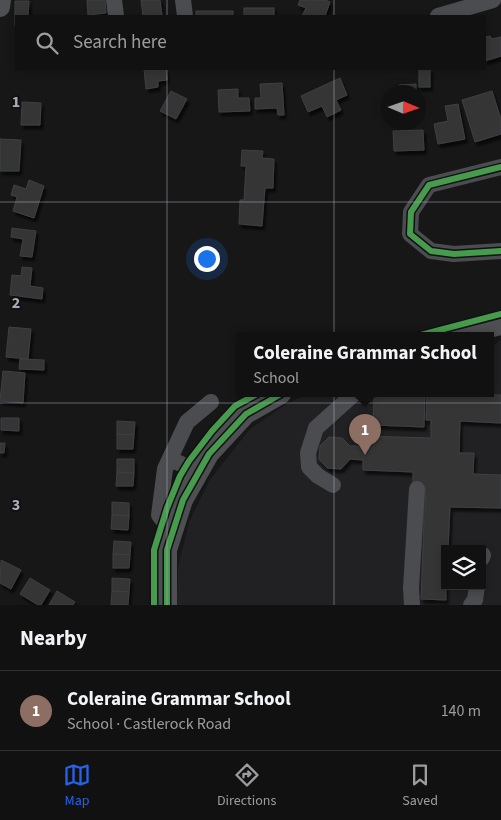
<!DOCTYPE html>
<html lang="en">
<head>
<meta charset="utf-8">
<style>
  body { margin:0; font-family:"Source Sans 3",sans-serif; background:#1e1f1f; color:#f1f3f6 }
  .controls { position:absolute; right:15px; bottom:15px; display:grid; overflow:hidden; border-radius:0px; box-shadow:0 2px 8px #0003 }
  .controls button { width:45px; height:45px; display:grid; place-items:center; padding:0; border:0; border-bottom:1px solid #303131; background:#111; color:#f1f3f6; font:25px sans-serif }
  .compass { position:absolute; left:381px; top:85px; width:45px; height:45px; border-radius:50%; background:#111; box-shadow:0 2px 8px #0003; rotate:92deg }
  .you { position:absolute; left:206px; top:258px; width:18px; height:18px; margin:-12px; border:4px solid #fff; border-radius:50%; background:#1a73e8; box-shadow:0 0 0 8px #1a73e833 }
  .badge { display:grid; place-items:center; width:32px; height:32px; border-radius:50%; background:#2563eb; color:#fff; font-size:16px; font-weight:700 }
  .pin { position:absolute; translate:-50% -41px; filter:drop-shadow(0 1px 2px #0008) }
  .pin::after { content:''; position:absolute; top:26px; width:18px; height:15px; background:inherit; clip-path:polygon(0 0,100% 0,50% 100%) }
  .popup { position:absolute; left:236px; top:332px; width:258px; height:65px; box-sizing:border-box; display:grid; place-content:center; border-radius:0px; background:#111; filter:drop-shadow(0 1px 4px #0005); font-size:16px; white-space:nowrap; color:#9c9d9f }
  .popup b { font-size:19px; color:#f1f3f6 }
  .popup::after { content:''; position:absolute; left:50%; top:100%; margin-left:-10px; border:10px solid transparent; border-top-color:#111 }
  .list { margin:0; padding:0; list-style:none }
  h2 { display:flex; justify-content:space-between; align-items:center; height:65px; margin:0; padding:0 20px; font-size:21px }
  h2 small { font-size:16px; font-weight:400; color:#9c9d9f }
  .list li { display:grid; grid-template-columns:32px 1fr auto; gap:15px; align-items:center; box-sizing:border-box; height:80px; padding:0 20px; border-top:1px solid #303131 }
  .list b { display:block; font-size:19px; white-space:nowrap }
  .list p { margin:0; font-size:16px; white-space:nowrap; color:#9c9d9f }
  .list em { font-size:16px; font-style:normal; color:#9c9d9f }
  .icon { flex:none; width:28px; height:28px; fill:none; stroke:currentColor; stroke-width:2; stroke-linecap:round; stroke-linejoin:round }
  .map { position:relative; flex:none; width:501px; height:605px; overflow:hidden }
  .search { position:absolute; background:#111; box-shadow:0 2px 8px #0003; left:15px; right:15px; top:15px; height:55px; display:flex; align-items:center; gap:12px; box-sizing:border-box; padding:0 18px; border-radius:0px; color:#9c9d9f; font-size:19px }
  .sheet { height:145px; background:#111 }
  nav { display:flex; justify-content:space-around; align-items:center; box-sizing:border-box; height:70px; border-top:1px solid #303131; background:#111; font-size:14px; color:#9c9d9f }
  nav a { display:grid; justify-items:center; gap:2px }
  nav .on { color:#2563eb }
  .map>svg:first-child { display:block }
</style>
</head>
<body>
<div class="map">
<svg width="501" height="605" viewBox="0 0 501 605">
  <defs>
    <filter id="shadow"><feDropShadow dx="2.5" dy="4" stdDeviation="1" flood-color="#0009"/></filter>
  </defs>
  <rect width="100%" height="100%" fill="#171717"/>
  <!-- built -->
  <path fill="#212123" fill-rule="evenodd" d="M 501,340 L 501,605 L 177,605 L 178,567 L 189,522 L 209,481 L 249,430 L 286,404 L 308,394 L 490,394 L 490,347 ZM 445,549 L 482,549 L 482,586 L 445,586 Z"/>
  <!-- building -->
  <g fill="#353536" stroke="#3f4043" filter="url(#shadow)">
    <path d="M 87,0 L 105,0 L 106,13 L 88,15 Z"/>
    <path d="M 141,0 L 160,0 L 162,15 L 143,16 Z"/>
    <path d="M 300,0 L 325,0 L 330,2 L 325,16 L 302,16 L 306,8 L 298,5 Z"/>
    <path d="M 15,1 L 29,1 L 28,16 L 16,16 L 16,26 L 15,26 Z"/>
    <rect x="244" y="8" width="30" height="8"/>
    <rect x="196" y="11" width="37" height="5"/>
    <path d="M 490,36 L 492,39 L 501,37 L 501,56 L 485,61 L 485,37 Z"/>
    <path d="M 144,69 L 166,69 L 167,80 L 158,81 L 158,87 L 146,89 Z"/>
    <rect x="419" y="69" width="11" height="18"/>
    <path d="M 340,78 L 347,95 L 336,100 L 341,110 L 327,117 L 322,106 L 308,112 L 301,96 Z"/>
    <path d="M 282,83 L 284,115 L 278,115 L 277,108 L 255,109 L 255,98 L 261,98 L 260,84 Z"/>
    <path d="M 416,84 L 416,92 L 400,92 L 399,85 Z"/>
    <path d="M 238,89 L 238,98 L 249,98 L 250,111 L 219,112 L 218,90 Z"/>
    <path d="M 171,91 L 187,99 L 176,119 L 160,111 Z"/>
    <path d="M 492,91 L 501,119 L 501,134 L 475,142 L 462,100 Z"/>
    <path d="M 22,102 L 41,103 L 40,125 L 21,125 Z"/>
    <path d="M 458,104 L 465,139 L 438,144 L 434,124 L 448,121 L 445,106 Z"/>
    <path d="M 423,130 L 424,150 L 394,151 L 393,131 Z"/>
    <path d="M 0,139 L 21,140 L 19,171 L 0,171 Z"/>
    <path d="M 242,150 L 263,151 L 262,158 L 274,159 L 273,188 L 265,188 L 262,226 L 239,224 L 240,200 L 244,200 L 246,166 L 241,166 Z"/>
    <path d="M 29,180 L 44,186 L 34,218 L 13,211 L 17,197 L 11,195 L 14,185 L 26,189 Z"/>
    <path d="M 12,228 L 36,231 L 32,257 L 20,256 L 23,239 L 11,237 Z"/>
    <path d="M 22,267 L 32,268 L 30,286 L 43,288 L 42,299 L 10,295 L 12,275 L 21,276 Z"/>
    <path d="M 9,327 L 31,329 L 28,359 L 6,357 Z"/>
    <path d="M 20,359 L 44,360 L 44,370 L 19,369 Z"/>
    <path d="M 3,371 L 25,373 L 23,403 L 0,401 Z"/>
    <path d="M 374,394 L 425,394 L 424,427 L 373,425 Z"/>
    <path d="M 427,394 L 501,395 L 501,423 L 460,421 L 459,453 L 474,453 L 473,474 L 501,475 L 501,508 L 450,507 L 448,549 L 445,549 L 446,600 L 421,599 L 424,522 L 419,522 L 420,510 L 425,510 L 425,486 L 418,486 L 413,483 L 413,472 L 363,470 L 363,460 L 350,459 L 341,469 L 327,468 L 319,459 L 320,446 L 329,437 L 342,438 L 350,446 L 364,446 L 364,436 L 431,438 L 431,420 L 426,420 Z"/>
    <path d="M 1,418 L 19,418 L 19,431 L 1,430 Z"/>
    <path d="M 117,421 L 135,422 L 134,435 L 117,434 Z"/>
    <path d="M 117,434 L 134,435 L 133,449 L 117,449 Z"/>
    <path d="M 0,443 L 5,443 L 4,453 L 0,453 Z"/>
    <path d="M 117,459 L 134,459 L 134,473 L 117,472 Z"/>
    <path d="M 117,472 L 134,473 L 133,486 L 116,486 Z"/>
    <path d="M 112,502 L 129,503 L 129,516 L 112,515 Z"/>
    <path d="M 112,515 L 129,516 L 128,530 L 111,529 Z"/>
    <path d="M 114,541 L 131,542 L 130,555 L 113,554 Z"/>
    <path d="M 113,554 L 130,555 L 129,568 L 113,568 Z"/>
    <path d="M 1,560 L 21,570 L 11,589 L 0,583 Z"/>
    <path d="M 30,578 L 50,590 L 41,605 L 38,605 L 20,594 Z"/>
    <path d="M 112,578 L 130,579 L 129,592 L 112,591 Z"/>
    <path d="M 57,591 L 75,602 L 73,605 L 49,605 Z"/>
    <path d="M 112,591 L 129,592 L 128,605 L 111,605 Z"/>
  </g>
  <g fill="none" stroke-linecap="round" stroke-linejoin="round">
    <!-- minor -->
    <g stroke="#4b4c50" stroke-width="16">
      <path d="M 114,0 L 116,16"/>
      <path d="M 183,0 L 185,16"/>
      <path d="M 438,16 L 493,0"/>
      <path d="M 501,167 L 429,185 L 411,212 L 410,234 L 431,251 L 454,254 L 501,251"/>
      <path d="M 170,459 L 199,472"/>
      <path d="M 333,485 L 318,476 L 309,467 L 308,453 L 316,428 L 354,394"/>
      <path d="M 173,533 L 159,515 L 165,469 L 187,422 L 211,402"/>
      <path d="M 482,558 L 483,555"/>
      <path d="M 412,605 L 411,588 L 417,489"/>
      <path d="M 471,605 L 475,600 L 477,586"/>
    </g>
    <!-- major -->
    <g stroke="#4d4f52" stroke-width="20">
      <path d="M 0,7 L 1,0"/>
      <path d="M 455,336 L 501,325"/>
      <path d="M 167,605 L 167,550 L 183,500 L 209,454 L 246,414 L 281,394"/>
    </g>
    <defs>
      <g id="cycleway">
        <path d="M 501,167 L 429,185 L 411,212 L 410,234 L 431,251 L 454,254 L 501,251"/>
        <path d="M 417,336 L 501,314"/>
        <path d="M 154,605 L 154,550 L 167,508 L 180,476 L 189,461 L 212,431 L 235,406 L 257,394"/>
        <path d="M 167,605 L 167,550 L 183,500 L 209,454 L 246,414 L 281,394"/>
      </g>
    </defs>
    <!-- cycleway casing -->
    <use href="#cycleway" stroke="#111113" stroke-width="9"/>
    <!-- cycleway -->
    <use href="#cycleway" stroke="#469c4c" stroke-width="6"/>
  </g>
  <!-- grid -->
  <path fill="none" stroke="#a8adb8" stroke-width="1" stroke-opacity="0.55" d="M 167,0 L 167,16M 334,0 L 334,16M 167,69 L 167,605M 334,69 L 334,605M 0,202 L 501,202M 0,403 L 501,403"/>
  <g font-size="16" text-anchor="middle" font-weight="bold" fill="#a8adb8" stroke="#111113" stroke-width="4" stroke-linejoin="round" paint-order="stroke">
    <text x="16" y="107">1</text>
    <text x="16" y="308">2</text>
    <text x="16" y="510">3</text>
  </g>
</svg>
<div class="controls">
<button><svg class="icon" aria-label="layers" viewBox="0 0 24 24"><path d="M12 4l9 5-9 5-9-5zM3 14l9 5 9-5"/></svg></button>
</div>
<svg class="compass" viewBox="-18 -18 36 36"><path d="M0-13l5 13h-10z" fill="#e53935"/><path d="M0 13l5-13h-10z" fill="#9c9d9f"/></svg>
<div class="you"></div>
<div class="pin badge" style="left:365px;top:455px;background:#8d6e63">1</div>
<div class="popup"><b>Coleraine Grammar School</b>School</div>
<div class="search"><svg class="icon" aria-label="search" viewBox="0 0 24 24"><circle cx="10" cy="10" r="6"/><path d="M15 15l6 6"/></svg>Search here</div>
</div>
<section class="sheet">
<h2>Nearby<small></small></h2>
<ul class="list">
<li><span class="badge" style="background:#8d6e63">1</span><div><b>Coleraine Grammar School</b><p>School · Castlerock Road</p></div><em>140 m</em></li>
</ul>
</section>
<nav>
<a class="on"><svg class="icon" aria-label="map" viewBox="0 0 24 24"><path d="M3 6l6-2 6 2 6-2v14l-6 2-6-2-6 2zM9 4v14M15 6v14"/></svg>Map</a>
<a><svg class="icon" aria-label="directions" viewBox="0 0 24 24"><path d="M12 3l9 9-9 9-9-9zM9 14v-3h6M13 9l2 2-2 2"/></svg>Directions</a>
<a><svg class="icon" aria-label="saved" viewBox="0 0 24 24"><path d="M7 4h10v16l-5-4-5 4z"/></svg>Saved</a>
</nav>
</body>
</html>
